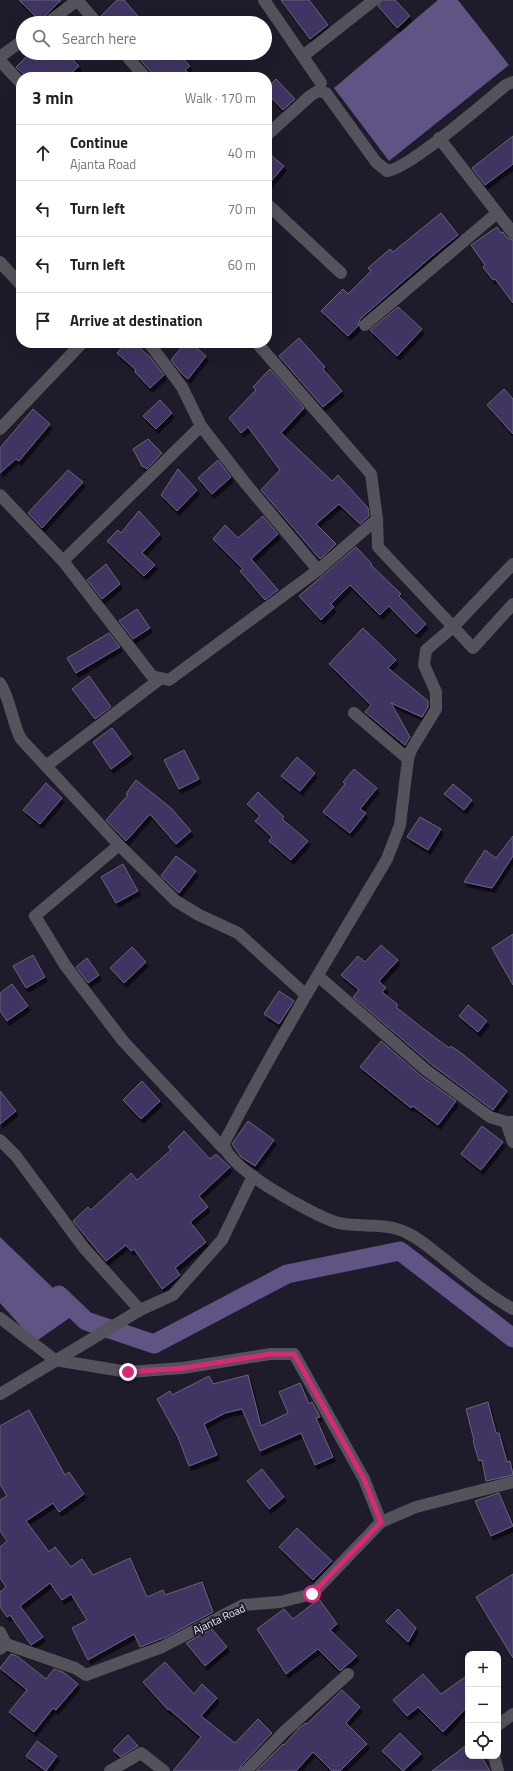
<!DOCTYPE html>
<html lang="en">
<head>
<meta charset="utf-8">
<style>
  body { margin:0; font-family:"Titillium Web",sans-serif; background:#f2f2f2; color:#222 }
  .controls { position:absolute; right:12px; bottom:12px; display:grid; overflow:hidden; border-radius:8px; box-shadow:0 4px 16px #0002 }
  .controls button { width:36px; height:36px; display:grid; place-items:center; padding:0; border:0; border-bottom:1px solid #e0e0e0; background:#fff; color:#222; font:20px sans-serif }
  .stop { position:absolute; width:12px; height:12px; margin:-9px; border:3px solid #db2777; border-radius:50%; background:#fff }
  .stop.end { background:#db2777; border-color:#fff; box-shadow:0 1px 4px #0008 }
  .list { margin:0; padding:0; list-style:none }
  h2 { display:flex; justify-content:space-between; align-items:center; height:52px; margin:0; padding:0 16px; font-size:17px }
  h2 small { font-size:13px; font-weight:400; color:#767676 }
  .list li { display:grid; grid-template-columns:26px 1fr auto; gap:12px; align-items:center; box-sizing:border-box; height:56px; padding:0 16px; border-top:1px solid #e0e0e0 }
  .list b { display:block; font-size:15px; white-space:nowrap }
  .list p { margin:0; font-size:13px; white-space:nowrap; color:#767676 }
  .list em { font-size:13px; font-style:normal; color:#767676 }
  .icon { flex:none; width:22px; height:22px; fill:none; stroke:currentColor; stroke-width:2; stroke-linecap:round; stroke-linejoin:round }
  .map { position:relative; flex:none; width:513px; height:1771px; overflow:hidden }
  .search { position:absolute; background:#fff; box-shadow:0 4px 16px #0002; left:16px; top:16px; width:256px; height:44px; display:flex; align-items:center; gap:10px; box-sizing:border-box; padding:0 14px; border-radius:22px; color:#767676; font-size:15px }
  .panel { position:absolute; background:#fff; box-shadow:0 4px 16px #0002; left:16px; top:72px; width:256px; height:276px; border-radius:16px }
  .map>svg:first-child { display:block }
</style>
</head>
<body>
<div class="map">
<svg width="513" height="1771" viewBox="0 0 513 1771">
  <defs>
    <filter id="shadow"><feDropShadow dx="2.5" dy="4.5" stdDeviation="0" flood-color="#0009"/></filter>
  </defs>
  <rect width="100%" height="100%" fill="#1e1b2b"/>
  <!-- water -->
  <g fill="#5f5484">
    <path d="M 438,0 L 458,0 L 509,65 L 389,161 L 334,88 Z"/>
    <path d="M 0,1237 L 78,1312 L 35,1342 L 0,1303 Z"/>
  </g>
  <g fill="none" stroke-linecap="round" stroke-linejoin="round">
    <!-- canal -->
    <path stroke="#5f5484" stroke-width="19" d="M 59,1295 L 86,1321 L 154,1344 L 287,1274 L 400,1251 L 513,1338"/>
  </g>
  <!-- building -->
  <g fill="#3f3462" stroke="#686578" filter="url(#shadow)">
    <path d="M 19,0 L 61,0 L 40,21 Z"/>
    <path d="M 117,0 L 124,0 L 144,23 L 104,23 L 101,16 Z"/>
    <path d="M 281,0 L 309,0 L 328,25 L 310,39 Z"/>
    <path d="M 381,0 L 395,0 L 410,16 L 397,28 L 378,6 Z"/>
    <path d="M 30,53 L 66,53 L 79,66 L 67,77 L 26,77 L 16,67 Z"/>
    <path d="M 134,53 L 177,53 L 190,66 L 185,70 L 193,77 L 152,77 L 151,72 Z"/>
    <path d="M 276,79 L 295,99 L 283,110 L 267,93 L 267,88 Z"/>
    <path d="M 513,136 L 513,164 L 485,185 L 472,168 Z"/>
    <path d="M 267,152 L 284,166 L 267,186 Z"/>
    <path d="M 441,213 L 458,235 L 432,256 L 360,319 L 358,326 L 348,336 L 321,311 L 343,289 L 348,294 L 371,271 L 368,268 L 390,249 L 393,252 Z"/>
    <path d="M 497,227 L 501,233 L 503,232 L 507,238 L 513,240 L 513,303 L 495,279 L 493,280 L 483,267 L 485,265 L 471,245 Z"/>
    <path d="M 398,307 L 422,329 L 397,356 L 370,330 Z"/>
    <path d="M 299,338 L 325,367 L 323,369 L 342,391 L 323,407 L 279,356 Z"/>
    <path d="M 126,343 L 134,343 L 150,357 L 164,375 L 150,388 L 135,372 L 136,370 L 117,353 Z"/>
    <path d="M 185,343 L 191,343 L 206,356 L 188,379 L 181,373 L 171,360 Z"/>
    <path d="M 270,369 L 304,408 L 281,433 L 332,481 L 338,475 L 368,508 L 369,516 L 360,524 L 339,504 L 316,524 L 336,544 L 320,559 L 261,490 L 280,470 L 248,427 L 241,433 L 229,418 L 256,390 L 253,387 Z"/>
    <path d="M 504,389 L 513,399 L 513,434 L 487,405 Z"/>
    <path d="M 160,400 L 172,413 L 156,429 L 143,416 Z"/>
    <path d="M 33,409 L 50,424 L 19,461 L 16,459 L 0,473 L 0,448 Z"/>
    <path d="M 148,439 L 162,453 L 147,469 L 142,466 L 133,449 Z"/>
    <path d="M 218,460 L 231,477 L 212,494 L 198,478 Z"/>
    <path d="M 178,469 L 197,490 L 177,511 L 161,495 Z"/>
    <path d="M 68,470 L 83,482 L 42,528 L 28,513 Z"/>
    <path d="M 139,511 L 160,534 L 142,553 L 155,565 L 144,576 L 107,541 L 118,530 L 121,533 Z"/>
    <path d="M 263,516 L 278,534 L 251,559 L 278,590 L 265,600 L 240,571 L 243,569 L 213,539 L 225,525 L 238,538 Z"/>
    <path d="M 356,547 L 372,564 L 371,565 L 401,594 L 399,596 L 426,624 L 416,634 L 389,606 L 380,615 L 350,585 L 331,604 L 334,607 L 321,620 L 299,596 Z"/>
    <path d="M 106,564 L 120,584 L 102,599 L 87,580 Z"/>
    <path d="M 137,609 L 150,628 L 133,639 L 119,621 Z"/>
    <path d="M 363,628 L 396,660 L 388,668 L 428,701 L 428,707 L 422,717 L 391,703 L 410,737 L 405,745 L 365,712 L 371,705 L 329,664 Z"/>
    <path d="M 109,633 L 120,647 L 76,673 L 67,658 Z"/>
    <path d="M 89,676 L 111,707 L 95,719 L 72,689 Z"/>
    <path d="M 112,728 L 131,754 L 111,769 L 93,742 Z"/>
    <path d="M 184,750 L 199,779 L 179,789 L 164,760 Z"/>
    <path d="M 297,757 L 315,773 L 300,791 L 281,776 Z"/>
    <path d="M 354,769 L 377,788 L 360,809 L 366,813 L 350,833 L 323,812 L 345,784 L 343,782 Z"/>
    <path d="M 136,780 L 171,808 L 191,831 L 176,844 L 150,814 L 126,841 L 106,820 L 128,795 L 126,794 Z"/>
    <path d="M 46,783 L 62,798 L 40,824 L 23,810 Z"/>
    <path d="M 453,784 L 472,800 L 464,810 L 444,794 Z"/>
    <path d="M 258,792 L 284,817 L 282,819 L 308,841 L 291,860 L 269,841 L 272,837 L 255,821 L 260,816 L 247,804 Z"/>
    <path d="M 420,817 L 441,829 L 428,850 L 407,837 Z"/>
    <path d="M 513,836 L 513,856 L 492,888 L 464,882 L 485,850 L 496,858 Z"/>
    <path d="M 176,856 L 196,871 L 179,893 L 161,876 Z"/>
    <path d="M 123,864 L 138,891 L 116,903 L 101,877 Z"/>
    <path d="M 513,934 L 513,985 L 492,948 Z"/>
    <path d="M 381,945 L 398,960 L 379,981 L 386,988 L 382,992 L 398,1005 L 396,1007 L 421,1027 L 449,1048 L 451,1046 L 465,1056 L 507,1091 L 493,1110 L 431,1064 L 353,997 L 359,990 L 341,975 L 358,956 L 365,962 Z"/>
    <path d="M 132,947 L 146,962 L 124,983 L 110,968 Z"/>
    <path d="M 33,955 L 45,977 L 26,988 L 13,966 Z"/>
    <path d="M 87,958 L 99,975 L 88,983 L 76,967 Z"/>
    <path d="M 12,984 L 28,1006 L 7,1021 L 0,1011 L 0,993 Z"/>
    <path d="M 279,991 L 294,1001 L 279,1024 L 264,1014 Z"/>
    <path d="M 468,1005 L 487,1021 L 478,1032 L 459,1016 Z"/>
    <path d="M 381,1041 L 421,1076 L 456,1101 L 438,1125 L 413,1106 L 411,1108 L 360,1067 Z"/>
    <path d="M 142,1081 L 160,1101 L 141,1119 L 123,1100 Z"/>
    <path d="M 0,1091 L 16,1111 L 0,1124 Z"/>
    <path d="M 248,1121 L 274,1140 L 255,1166 L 241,1157 L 232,1144 Z"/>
    <path d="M 482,1126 L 503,1142 L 481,1170 L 461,1154 Z"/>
    <path d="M 184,1131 L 210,1159 L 216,1154 L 230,1167 L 199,1196 L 208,1207 L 190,1222 L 206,1242 L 175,1268 L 180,1275 L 162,1289 L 134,1249 L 131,1251 L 126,1245 L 106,1261 L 73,1221 L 88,1207 L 91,1210 L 131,1173 L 137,1180 L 171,1150 L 168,1147 Z"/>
    <path d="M 248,1375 L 261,1426 L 288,1413 L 279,1392 L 300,1383 L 309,1404 L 312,1402 L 317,1411 L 320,1417 L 316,1418 L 333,1457 L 315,1465 L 301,1433 L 260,1451 L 242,1409 L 225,1413 L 204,1424 L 217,1455 L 189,1466 L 178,1437 L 157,1399 L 170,1391 L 172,1395 L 209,1376 L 213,1384 Z"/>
    <path d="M 488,1402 L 496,1433 L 499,1433 L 507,1462 L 510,1461 L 513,1475 L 486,1481 L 482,1460 L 479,1461 L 473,1441 L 474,1440 L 466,1409 Z"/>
    <path d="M 29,1410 L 65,1475 L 69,1472 L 84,1494 L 59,1512 L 53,1503 L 26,1521 L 49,1552 L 55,1547 L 71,1567 L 82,1559 L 93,1575 L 130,1558 L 147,1597 L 163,1590 L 165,1595 L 202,1582 L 213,1612 L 166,1637 L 140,1647 L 134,1634 L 88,1660 L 72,1628 L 87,1620 L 71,1594 L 62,1600 L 50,1583 L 20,1606 L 43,1637 L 31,1645 L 10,1615 L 7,1617 L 0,1607 L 0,1592 L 6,1587 L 0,1578 L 0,1547 L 7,1541 L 0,1531 L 0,1500 L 7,1496 L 0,1484 L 0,1426 Z"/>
    <path d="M 262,1469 L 284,1497 L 269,1509 L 247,1481 Z"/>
    <path d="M 499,1493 L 513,1526 L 491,1536 L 475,1501 Z"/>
    <path d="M 297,1528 L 332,1561 L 313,1580 L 279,1547 Z"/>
    <path d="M 513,1574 L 513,1658 L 476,1597 Z"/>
    <path d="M 319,1599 L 337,1624 L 330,1630 L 357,1656 L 340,1671 L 318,1649 L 286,1674 L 257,1629 L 284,1609 L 293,1619 Z"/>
    <path d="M 398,1609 L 416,1628 L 408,1642 L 386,1621 Z"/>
    <path d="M 212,1629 L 227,1647 L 205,1666 L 186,1643 Z"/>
    <path d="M 11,1654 L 17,1656 L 46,1679 L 54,1669 L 63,1672 L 78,1684 L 56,1710 L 53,1708 L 34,1732 L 9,1712 L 27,1690 L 0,1668 Z"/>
    <path d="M 165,1662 L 194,1694 L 202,1684 L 217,1698 L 201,1716 L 235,1743 L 258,1719 L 272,1733 L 241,1766 L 239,1771 L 173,1771 L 201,1737 L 169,1709 L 168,1710 L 143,1682 Z"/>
    <path d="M 423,1674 L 441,1694 L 468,1675 L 468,1706 L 443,1732 L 418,1707 L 407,1716 L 393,1700 Z"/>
    <path d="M 342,1690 L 360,1707 L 346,1723 L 367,1744 L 340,1771 L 332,1771 L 313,1752 L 296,1771 L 256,1771 L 283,1744 L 284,1745 L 299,1728 L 306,1723 L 307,1724 Z"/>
    <path d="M 400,1733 L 421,1754 L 403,1771 L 382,1751 Z"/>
    <path d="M 128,1735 L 138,1746 L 120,1757 L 113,1750 Z"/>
    <path d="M 37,1741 L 57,1756 L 46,1771 L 26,1756 Z"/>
    <path d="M 468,1744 L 468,1756 L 481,1756 L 490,1771 L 432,1771 Z"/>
  </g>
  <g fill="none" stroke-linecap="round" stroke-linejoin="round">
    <!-- street -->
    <g stroke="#54525b" stroke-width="12">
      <path d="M 77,0 L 97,23"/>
      <path d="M 264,0 L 321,83"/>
      <path d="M 47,23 L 78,0"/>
      <path d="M 124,53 L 145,77"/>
      <path d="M 303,56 L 374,0"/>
      <path d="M 0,57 L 23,40"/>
      <path d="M 0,61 L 21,83"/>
      <path d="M 267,135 L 310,96 L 318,91 L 326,93 L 376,162 L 387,171 C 409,169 485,102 506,85 L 513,82"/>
      <path d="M 439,138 L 513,233"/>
      <path d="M 267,204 L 341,273"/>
      <path d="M 0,262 L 21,285"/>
      <path d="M 365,325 L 497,213"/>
      <path d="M 149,343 L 182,387 L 201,426 L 246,484 L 318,570"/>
      <path d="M 257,343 L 371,474 L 377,519 L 378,547 L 473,648 L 513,604"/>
      <path d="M 0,429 L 82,343"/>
      <path d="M 0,495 L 63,561 L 152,676 L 169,680 L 318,570 L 377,519"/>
      <path d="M 63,561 L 201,426"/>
      <path d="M 513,564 L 453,627 L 426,650 L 424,665 L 436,692 L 436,709 L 411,750 L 408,759 L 400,825 L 387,859 C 331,953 274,1046 224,1143 C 223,1166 313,1215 335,1222 C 359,1229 387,1221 409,1234 C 422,1240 433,1251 444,1259 C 466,1277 488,1295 513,1309"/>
      <path d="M 0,683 C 12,703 11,720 21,739 L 119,845 L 176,901 L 199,915 L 238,933 L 306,995"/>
      <path d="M 354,713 L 408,759"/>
      <path d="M 46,766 L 160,679"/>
      <path d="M 119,845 L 35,916 L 65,965 L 123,1041 L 223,1148"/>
      <path d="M 318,976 L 426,1070 L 490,1117 L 506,1122 L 513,1122"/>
      <path d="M 506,1122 L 513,1142"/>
      <path d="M 0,1140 L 16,1156 L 84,1248 L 140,1310"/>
      <path d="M 0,1318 L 55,1360 L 128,1372 L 183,1368 L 270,1354 L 294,1354 L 364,1479 L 381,1522"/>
      <path d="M 0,1394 L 140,1310 L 173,1295 L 222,1240 L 253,1176"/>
      <path d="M 0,1632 L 6,1644"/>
      <path d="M 0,1649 L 6,1644 L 75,1668 L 86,1675 L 162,1647 L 243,1605 L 280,1602 L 312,1594 L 381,1522 L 416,1507 L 513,1482"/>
      <path d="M 498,1725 L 513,1714"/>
      <path d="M 494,1756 L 498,1771"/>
      <path d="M 110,1771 L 141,1753 L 164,1771"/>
      <path d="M 246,1771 L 284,1732 L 348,1674"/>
    </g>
  </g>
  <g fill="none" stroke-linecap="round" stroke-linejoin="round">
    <!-- route -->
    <path stroke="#db2777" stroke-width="5" d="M 128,1372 L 183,1368 L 270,1354 L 294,1354 L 364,1479 L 381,1522 L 312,1594"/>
  </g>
  <g text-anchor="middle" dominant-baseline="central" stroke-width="4" stroke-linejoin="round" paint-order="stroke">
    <!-- street labels -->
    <g font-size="11" fill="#e6e4f0" stroke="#1e1b2b">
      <text transform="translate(219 1619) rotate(-25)">Ajanta Road</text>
    </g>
  </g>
</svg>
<div class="controls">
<button>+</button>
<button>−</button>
<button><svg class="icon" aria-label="locate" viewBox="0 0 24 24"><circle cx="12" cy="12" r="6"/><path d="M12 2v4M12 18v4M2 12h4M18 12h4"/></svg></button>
</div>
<div class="stop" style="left:312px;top:1594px"></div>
<div class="stop end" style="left:128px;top:1372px"></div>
<div class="search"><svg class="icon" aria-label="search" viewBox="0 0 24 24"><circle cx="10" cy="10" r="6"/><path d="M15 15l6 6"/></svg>Search here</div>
<section class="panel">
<h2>3 min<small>Walk · 170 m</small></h2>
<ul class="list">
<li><svg class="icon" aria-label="ahead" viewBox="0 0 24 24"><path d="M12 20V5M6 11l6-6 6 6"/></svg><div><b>Continue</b><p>Ajanta Road</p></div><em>40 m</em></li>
<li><svg class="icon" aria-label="left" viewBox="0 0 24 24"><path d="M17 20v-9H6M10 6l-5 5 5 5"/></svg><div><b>Turn left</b></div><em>70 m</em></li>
<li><svg class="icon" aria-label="left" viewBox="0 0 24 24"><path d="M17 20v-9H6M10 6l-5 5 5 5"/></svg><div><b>Turn left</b></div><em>60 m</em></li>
<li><svg class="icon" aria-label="arrive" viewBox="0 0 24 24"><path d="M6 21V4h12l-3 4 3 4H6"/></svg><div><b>Arrive at destination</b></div></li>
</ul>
</section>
</div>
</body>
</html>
